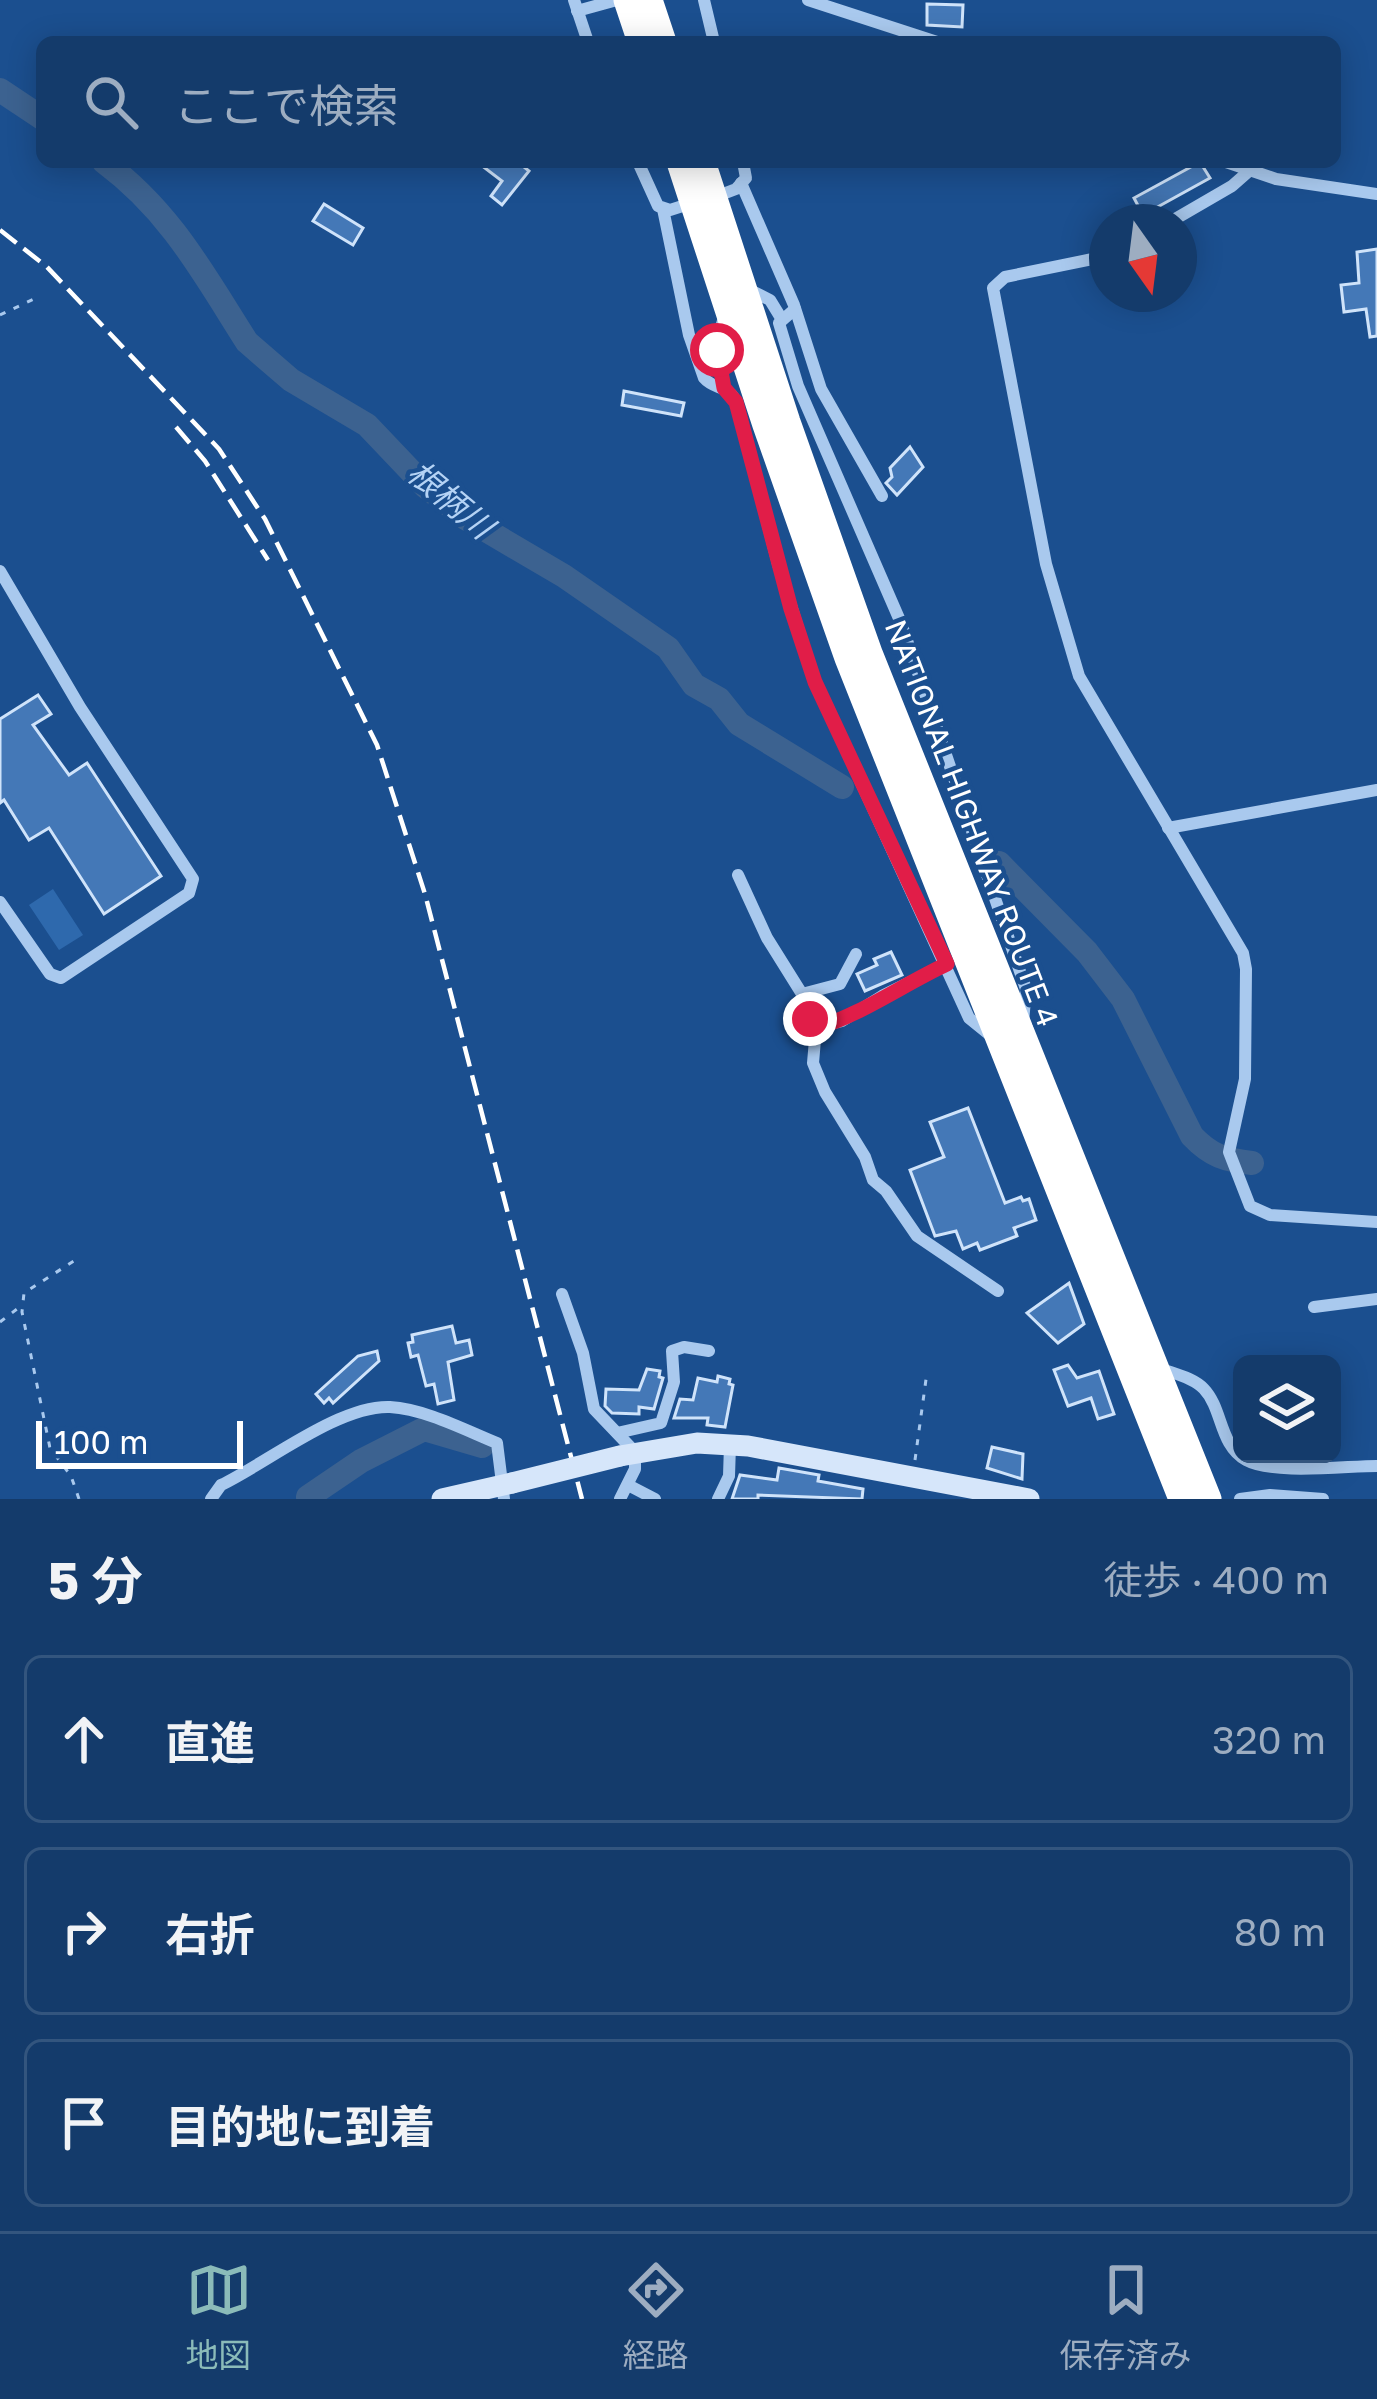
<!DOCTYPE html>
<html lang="ja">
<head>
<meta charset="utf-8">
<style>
  body { margin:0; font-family:"Golos Text","Noto Sans JP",sans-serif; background:#1d4271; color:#f1f3f6 }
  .controls { position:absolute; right:36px; bottom:36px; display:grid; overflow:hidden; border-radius:18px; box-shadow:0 6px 30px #0003 }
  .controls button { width:108px; height:108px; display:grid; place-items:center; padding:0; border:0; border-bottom:3px solid #33557e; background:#143b6b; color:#f1f3f6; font:60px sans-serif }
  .compass { position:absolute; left:1089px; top:204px; width:108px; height:108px; border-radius:50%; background:#143b6b; box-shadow:0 6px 30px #0003; rotate:166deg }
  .scale { position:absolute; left:36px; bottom:30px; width:207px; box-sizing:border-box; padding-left:12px; border:6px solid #fff; border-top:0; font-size:33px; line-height:42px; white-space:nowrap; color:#fff; -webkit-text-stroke:9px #1b4f8f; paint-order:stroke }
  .stop { position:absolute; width:36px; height:36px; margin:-27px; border:9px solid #e11d48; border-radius:50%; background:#fff }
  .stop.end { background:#e11d48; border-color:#fff; box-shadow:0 3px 12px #0008 }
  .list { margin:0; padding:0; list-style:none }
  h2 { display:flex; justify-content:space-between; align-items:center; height:156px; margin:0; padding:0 48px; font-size:51px }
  h2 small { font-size:39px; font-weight:400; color:#9dadc1 }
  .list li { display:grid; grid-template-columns:78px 1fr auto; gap:36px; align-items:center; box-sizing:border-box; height:168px; margin:0 24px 24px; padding:0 24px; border:3px solid #33557e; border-radius:18px }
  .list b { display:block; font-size:45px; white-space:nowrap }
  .list em { font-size:39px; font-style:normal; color:#9dadc1 }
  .icon { flex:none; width:66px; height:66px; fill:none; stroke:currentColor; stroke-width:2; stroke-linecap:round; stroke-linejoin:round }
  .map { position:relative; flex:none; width:1377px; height:1499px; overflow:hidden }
  .search { position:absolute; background:#143b6b; box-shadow:0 6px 30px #0003; left:36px; right:36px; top:36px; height:132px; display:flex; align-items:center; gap:30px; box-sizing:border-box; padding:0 42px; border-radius:18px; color:#9dadc1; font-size:45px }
  .sheet { height:732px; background:#143b6b }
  nav { display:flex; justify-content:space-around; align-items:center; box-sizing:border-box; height:168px; border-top:3px solid #33557e; background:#143b6b; font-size:33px; color:#9dadc1 }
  nav a { display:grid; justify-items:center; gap:6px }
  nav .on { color:#8bbbb9 }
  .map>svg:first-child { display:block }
</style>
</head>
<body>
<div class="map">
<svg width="1377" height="1499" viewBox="0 0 1377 1499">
  <rect width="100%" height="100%" fill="#1b4f8f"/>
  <!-- green -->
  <path fill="#2e69ad" d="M 53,889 L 83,935 L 59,950 L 29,905 Z"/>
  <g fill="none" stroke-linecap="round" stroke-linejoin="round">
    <!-- river -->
    <g stroke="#3c6290" stroke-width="24">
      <path d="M 0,90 L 42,118"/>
      <path d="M 104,162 C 171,212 203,273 247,342 L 291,380 L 367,425 L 425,486 L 467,519 L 564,576 L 668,648 L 694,685 L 719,699 L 739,724 L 842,787"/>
      <path d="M 999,863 L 1087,952 L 1123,999 L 1192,1136 C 1211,1156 1225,1160 1252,1163"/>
      <path d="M 308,1497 L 361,1461 L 424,1429 L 482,1446"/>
    </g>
  </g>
  <!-- building -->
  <g fill="#4478b7" stroke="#cfe3fa" stroke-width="3">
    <path d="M 927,4 L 963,5 L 962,27 L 927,25 Z"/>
    <path d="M 477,162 L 518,162 L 529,171 L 502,205 L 491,196 L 502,181 Z"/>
    <path d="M 1200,162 L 1210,178 L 1143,215 L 1134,198 Z"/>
    <path d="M 324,204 L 363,228 L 353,245 L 313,221 Z"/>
    <path d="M 1377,249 L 1377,336 L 1370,337 L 1366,309 L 1344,312 L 1341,285 L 1359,283 L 1357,252 Z"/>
    <path d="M 624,391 L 684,403 L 681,416 L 622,405 Z"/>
    <path d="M 910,447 L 923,467 L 897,495 L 886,483 L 892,477 L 890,468 Z"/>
    <path d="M 38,695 L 51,714 L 33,725 L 69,775 L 87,763 L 161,876 L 104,914 L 49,828 L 29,840 L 4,800 L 0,803 L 0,719 Z"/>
    <path d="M 891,952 L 902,975 L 865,991 L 857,974 L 877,965 L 874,959 Z"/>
    <path d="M 968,1108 L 1005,1203 L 1021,1197 L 1023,1201 L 1029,1199 L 1036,1220 L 1014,1228 L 1017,1236 L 980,1250 L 977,1243 L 963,1249 L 956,1231 L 935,1236 L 910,1170 L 944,1157 L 930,1122 Z"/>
    <path d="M 1069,1283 L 1084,1324 L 1058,1343 L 1027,1313 Z"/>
    <path d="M 452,1326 L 456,1343 L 469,1340 L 472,1355 L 448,1362 L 454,1400 L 438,1404 L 434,1384 L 426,1386 L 418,1355 L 411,1357 L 408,1343 L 413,1342 L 412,1335 Z"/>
    <path d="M 377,1351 L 379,1361 L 333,1403 L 329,1398 L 324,1403 L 316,1394 L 358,1356 Z"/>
    <path d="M 1068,1365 L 1077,1378 L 1099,1371 L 1114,1414 L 1098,1419 L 1091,1398 L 1068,1406 L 1054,1370 Z"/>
    <path d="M 647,1369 L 660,1371 L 659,1377 L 663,1378 L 654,1409 L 639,1407 L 639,1414 L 612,1413 L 605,1406 L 606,1389 L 639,1390 Z"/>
    <path d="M 718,1376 L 730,1379 L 729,1384 L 733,1385 L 725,1427 L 707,1425 L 708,1418 L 674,1418 L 680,1399 L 693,1400 L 698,1378 L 717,1382 Z"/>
    <path d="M 992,1447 L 1023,1454 L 1022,1479 L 987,1468 Z"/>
    <path d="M 779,1468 L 819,1475 L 818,1481 L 863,1489 L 862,1499 L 758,1495 L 758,1499 L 732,1499 L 740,1475 L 777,1480 Z"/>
  </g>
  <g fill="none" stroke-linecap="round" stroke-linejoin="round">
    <!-- path -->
    <g stroke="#a9c9ee" stroke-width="3" stroke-dasharray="6 9" stroke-linecap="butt">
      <path d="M 0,315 L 36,298"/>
      <path d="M 0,1322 L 21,1306"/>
      <path d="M 915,1460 L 927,1372"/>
      <path d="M 79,1499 L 71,1476 L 50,1448 L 22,1312 L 24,1293 L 80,1257"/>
    </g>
    <!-- street -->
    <g stroke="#a9c9ee" stroke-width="12">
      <path d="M 574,0 L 588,42"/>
      <path d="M 704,0 L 714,42"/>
      <path d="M 808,0 L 937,42"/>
      <path d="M 577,11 L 617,0"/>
      <path d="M 638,162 L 658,206 L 670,210 L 692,203"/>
      <path d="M 1226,162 L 1276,179 L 1377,194"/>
      <path d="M 741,183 L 794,305 L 821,389 L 882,496"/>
      <path d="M 715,197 L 736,189 L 746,178 L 743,162"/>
      <path d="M 663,209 L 689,335 L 704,378 C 714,390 729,385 736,402 L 778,564 L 815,682 L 969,1018 L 990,1035"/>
      <path d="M 1170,222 L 1232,186 L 1249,171"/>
      <path d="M 1107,256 L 1005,277 L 993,288 L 1046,564 L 1079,676 L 1243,953 L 1246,969 L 1245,1079 L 1229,1152 L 1250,1206 L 1270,1215 L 1377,1222"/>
      <path d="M 744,287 L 770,300 L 781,318"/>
      <path d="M 795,309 L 779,323 L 798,386 L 901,623 L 1026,989 L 1023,1022"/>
      <path d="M 724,388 L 717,341 L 725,314"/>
      <path d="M 0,571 L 80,707 L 193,879 L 189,893 L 61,978 L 50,974 L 0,902"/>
      <path d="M 1168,828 L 1377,790"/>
      <path d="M 738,875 L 767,938 L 802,994 L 816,1028 L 813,1063 L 825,1092 L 865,1157 L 873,1180 L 886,1191 L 917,1236 L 998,1291"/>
      <path d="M 802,994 L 840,984 L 856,954"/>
      <path d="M 816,1028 L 842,1021 L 882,996 L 947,964"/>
      <path d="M 562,1294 L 583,1353 L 594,1409 L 635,1452 L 635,1469 L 620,1499"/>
      <path d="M 1314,1307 L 1377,1299"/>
      <path d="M 1162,1369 C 1175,1374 1194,1378 1204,1389 C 1223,1409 1219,1445 1246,1460 C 1273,1475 1345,1466 1377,1466"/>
      <path d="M 617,1433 L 661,1423 L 674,1382 L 672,1351 L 684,1347 L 709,1351"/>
      <path d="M 628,1485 L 655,1499"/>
      <path d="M 211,1499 L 221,1485 C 267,1463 339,1405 390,1407 C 425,1409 465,1430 497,1443 L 504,1499"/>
      <path d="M 718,1499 L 729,1476 L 730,1445"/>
      <path d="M 1240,1499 L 1270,1495 L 1323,1499"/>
    </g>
    <!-- secondary -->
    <g stroke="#d6e6fa" stroke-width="21">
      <path d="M 620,1456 L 697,1443 L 748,1446 L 1029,1499"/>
      <path d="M 442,1499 L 512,1483"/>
    </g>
    <!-- highway -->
    <g stroke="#fff" stroke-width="27">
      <path d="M 627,0 L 641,42"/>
      <path d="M 649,0 L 663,42"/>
      <path d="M 680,162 L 766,425 L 848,658 L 1182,1499"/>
      <path d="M 702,162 L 787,422 L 869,653 L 1208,1499"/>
    </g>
    <!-- rail -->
    <g stroke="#fff" stroke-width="4.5" stroke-dasharray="21 9" stroke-linecap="butt">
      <path d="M 0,230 L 47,267 L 219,449 L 265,519 L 377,745 L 425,894 L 582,1499"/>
      <path d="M 176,427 L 205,461 L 268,560"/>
    </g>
    <!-- secondary-bridge -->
    <path stroke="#d6e6fa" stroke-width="21" d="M 512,1483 L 620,1456"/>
  </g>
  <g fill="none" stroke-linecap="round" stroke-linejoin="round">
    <!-- route -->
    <path stroke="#e11d48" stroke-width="15" d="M 717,350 L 724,388 L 736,402 L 791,609 L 815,682 L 947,964 C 904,984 859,1016 816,1028 L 810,1019"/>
  </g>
  <g text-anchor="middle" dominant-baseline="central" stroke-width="9" stroke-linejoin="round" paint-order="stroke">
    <!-- street labels -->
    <g font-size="30" fill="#fff" stroke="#1b4f8f">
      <text transform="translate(972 823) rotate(69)">NATIONAL HIGHWAY ROUTE 4</text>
    </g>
    <!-- water labels -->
    <g font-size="33" font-style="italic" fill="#b5d3f5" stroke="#1b4f8f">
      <text transform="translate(451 499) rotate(40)">根柄川</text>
    </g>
  </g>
</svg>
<div class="controls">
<button><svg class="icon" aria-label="layers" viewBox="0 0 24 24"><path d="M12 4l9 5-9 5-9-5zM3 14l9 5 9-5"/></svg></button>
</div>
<svg class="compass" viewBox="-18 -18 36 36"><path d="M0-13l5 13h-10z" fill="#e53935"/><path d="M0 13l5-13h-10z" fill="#9dadc1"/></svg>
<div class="scale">100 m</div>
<div class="stop" style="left:717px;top:350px"></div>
<div class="stop end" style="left:810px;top:1019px"></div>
<div class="search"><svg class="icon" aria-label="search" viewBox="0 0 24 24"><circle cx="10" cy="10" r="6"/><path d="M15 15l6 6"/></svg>ここで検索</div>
</div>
<section class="sheet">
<h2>5 分<small>徒歩 · 400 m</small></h2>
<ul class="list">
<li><svg class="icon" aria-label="ahead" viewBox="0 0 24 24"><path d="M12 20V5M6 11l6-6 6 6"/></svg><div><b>直進</b></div><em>320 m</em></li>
<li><svg class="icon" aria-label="right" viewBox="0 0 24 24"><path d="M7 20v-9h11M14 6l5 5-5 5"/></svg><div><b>右折</b></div><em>80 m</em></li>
<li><svg class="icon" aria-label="arrive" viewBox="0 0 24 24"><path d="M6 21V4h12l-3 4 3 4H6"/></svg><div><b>目的地に到着</b></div></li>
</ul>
</section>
<nav>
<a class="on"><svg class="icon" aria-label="map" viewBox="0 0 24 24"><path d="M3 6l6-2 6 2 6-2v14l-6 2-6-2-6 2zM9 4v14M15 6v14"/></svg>地図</a>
<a><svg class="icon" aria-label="directions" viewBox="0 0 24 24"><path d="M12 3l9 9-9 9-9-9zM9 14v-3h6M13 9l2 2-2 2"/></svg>経路</a>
<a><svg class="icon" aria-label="saved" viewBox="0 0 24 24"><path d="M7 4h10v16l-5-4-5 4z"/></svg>保存済み</a>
</nav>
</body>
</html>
